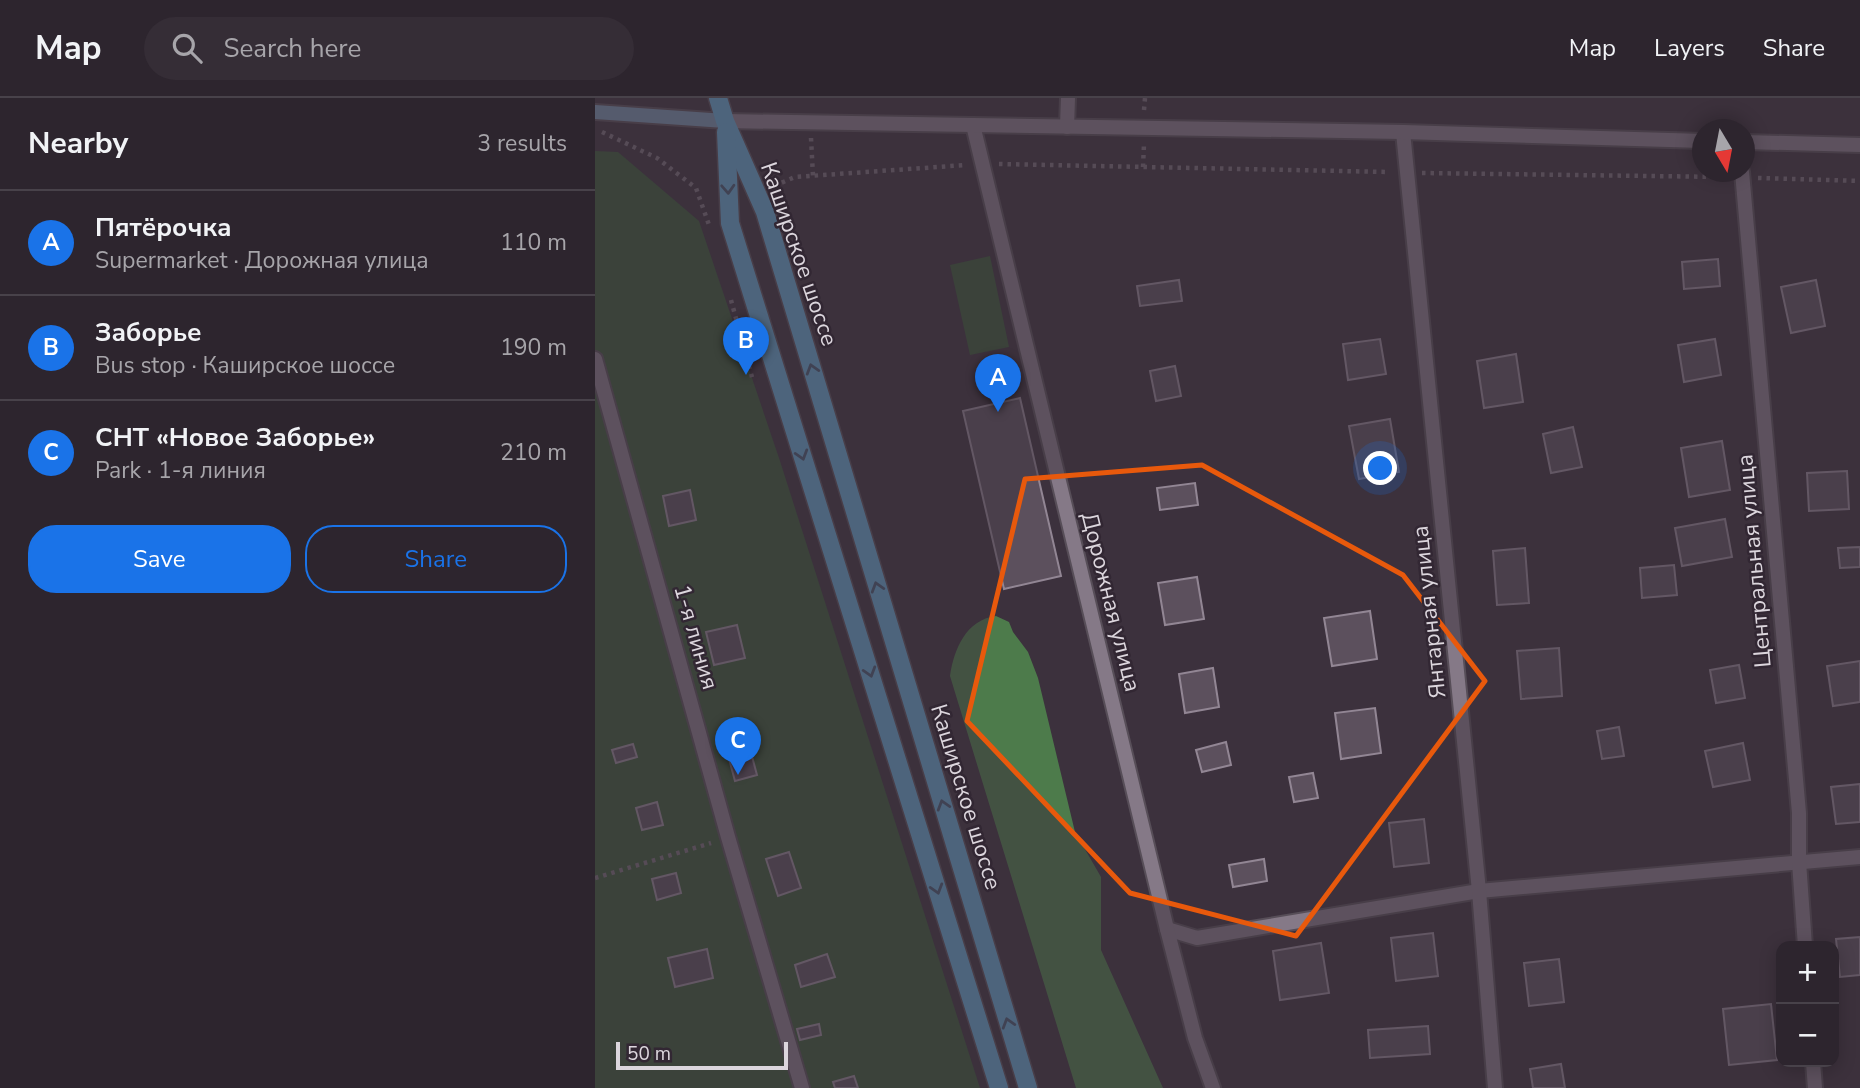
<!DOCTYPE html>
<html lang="en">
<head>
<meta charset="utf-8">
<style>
  body { margin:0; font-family:"Nunito Sans",sans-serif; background:#352d36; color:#f1f3f6 }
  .controls { position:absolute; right:21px; bottom:21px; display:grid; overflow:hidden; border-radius:14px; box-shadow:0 4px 18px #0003 }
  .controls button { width:63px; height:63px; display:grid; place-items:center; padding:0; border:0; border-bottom:2px solid #48424a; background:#2d252e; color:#f1f3f6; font:35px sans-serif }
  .compass { position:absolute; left:1097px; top:21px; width:63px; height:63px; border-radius:50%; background:#2d252e; box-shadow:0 4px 18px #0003; rotate:170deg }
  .scale { position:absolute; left:21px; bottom:18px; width:172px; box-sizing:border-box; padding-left:7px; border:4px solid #dcd6dd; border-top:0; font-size:19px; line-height:24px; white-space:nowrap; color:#dcd6dd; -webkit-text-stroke:5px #322733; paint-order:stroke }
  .you { position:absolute; left:786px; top:371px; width:24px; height:24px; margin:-18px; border:5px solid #fff; border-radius:50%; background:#1a73e8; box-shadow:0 0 0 10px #1a73e833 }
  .badge { display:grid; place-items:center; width:46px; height:46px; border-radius:50%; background:#1a73e8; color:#fff; font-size:23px; font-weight:700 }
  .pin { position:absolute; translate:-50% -58px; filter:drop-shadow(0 2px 4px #0008) }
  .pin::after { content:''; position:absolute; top:37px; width:24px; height:21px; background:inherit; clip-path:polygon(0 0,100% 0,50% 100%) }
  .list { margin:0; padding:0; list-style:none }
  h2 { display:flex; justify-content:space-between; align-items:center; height:91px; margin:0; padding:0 28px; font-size:30px }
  h2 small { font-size:23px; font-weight:400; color:#a7a5aa }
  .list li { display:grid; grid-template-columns:46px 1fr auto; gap:21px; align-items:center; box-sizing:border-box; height:105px; padding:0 28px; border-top:2px solid #48424a }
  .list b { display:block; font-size:26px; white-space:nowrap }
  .list p { margin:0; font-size:23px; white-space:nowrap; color:#a7a5aa }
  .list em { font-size:23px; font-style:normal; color:#a7a5aa }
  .actions { display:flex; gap:14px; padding:21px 28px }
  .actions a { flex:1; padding:16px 0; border:2px solid #1a73e8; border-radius:28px; text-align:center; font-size:24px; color:#1a73e8 }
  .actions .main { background:#1a73e8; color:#fff }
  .icon { flex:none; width:38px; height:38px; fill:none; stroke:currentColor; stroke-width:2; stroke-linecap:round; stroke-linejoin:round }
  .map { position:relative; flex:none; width:1265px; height:990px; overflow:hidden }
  header { display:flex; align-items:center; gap:42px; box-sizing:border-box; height:98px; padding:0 35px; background:#2d252e; border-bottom:2px solid #48424a }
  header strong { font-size:33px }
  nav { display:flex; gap:38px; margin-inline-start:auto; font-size:24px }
  .search { width:490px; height:63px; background:#352d36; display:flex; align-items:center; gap:18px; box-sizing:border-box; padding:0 24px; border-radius:38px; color:#a7a5aa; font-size:26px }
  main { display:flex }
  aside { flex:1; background:#2d252e }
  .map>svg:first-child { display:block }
</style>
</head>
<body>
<header>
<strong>Map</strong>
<div class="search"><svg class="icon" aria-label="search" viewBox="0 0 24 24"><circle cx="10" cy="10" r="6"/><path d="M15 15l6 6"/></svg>Search here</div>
<nav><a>Map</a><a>Layers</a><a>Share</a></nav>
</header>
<main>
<aside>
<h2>Nearby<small>3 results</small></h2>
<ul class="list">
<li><span class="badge">A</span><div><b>Пятёрочка</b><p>Supermarket · Дорожная улица</p></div><em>110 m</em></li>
<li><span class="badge">B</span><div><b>Заборье</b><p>Bus stop · Каширское шоссе</p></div><em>190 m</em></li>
<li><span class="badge">C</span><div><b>СНТ «Новое Заборье»</b><p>Park · 1-я линия</p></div><em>210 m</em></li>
</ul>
<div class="actions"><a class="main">Save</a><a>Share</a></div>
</aside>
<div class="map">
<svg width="1265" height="990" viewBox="0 0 1265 990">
  <rect width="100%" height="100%" fill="#3c313d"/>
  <!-- green -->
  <g fill="#3a5739">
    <path d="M 0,53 L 23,54 L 104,123 L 185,363 L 385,990 L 0,990 Z"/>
    <path d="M 395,158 L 414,249 L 375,257 L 355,167 Z"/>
  </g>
  <!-- forest -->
  <path fill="#4d7b4b" d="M 401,518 L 414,524 L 418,534 L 433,554 L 443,580 L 480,734 L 506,779 L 506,852 L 568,990 L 481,990 L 355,578 C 359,551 371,522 401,518 Z"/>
  <!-- building -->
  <g fill="#5c505d" stroke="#928694" stroke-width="2">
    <path d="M 1123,161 L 1125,188 L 1089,191 L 1087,164 Z"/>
    <path d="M 584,182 L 587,203 L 545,208 L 542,188 Z"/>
    <path d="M 1221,182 L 1230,228 L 1196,235 L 1186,189 Z"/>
    <path d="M 785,241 L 791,276 L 753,282 L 748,246 Z"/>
    <path d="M 1120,241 L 1126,277 L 1089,284 L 1083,247 Z"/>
    <path d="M 921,256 L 928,304 L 889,310 L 882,263 Z"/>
    <path d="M 580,268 L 586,298 L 561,303 L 555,273 Z"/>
    <path d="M 425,300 L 466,478 L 409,491 L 368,313 Z"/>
    <path d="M 795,321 L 804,374 L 764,381 L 754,328 Z"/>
    <path d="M 978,329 L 987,369 L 956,375 L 948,336 Z"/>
    <path d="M 1127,343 L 1135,392 L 1094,399 L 1086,350 Z"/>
    <path d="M 1252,373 L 1254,411 L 1214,413 L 1212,375 Z"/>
    <path d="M 600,385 L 603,407 L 565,412 L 562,390 Z"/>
    <path d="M 95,392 L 101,422 L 74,428 L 68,398 Z"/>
    <path d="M 1130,421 L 1137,459 L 1087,468 L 1080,430 Z"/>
    <path d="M 1265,449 L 1265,469 L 1245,470 L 1243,450 Z"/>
    <path d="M 930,450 L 934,505 L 902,507 L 898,453 Z"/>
    <path d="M 1079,467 L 1082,497 L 1047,500 L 1045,470 Z"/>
    <path d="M 602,479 L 609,521 L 570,527 L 563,485 Z"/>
    <path d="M 775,513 L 782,561 L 737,568 L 729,520 Z"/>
    <path d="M 142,527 L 150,560 L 119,567 L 111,534 Z"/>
    <path d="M 964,550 L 967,598 L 926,601 L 922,553 Z"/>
    <path d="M 1265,563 L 1265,604 L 1238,608 L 1232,568 Z"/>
    <path d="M 1144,567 L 1150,600 L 1121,605 L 1115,572 Z"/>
    <path d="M 618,570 L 624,609 L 590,615 L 584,576 Z"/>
    <path d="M 780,610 L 786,655 L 746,661 L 740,615 Z"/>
    <path d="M 1024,629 L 1029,658 L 1007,661 L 1002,633 Z"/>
    <path d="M 152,640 L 162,677 L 140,683 L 130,646 Z"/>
    <path d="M 631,644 L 636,667 L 607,674 L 601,652 Z"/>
    <path d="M 1148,645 L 1155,682 L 1118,689 L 1110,653 Z"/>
    <path d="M 38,646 L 42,659 L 21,665 L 17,652 Z"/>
    <path d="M 718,675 L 723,700 L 699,704 L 694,679 Z"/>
    <path d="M 1265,686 L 1265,724 L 1241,726 L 1236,689 Z"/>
    <path d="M 62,704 L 68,727 L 47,732 L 41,710 Z"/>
    <path d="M 829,721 L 834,765 L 799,769 L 794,725 Z"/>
    <path d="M 194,754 L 206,790 L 183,798 L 171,761 Z"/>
    <path d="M 669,761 L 672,783 L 638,789 L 634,767 Z"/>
    <path d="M 81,775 L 86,795 L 62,802 L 57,781 Z"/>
    <path d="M 838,835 L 843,878 L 801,883 L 796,840 Z"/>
    <path d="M 1265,839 L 1265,877 L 1245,879 L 1241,841 Z"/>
    <path d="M 726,845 L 734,895 L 685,902 L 678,853 Z"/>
    <path d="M 112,851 L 118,880 L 80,889 L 73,860 Z"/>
    <path d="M 232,856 L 240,879 L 206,889 L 200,867 Z"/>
    <path d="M 964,861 L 969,904 L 934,908 L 929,865 Z"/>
    <path d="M 1176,906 L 1182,962 L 1134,967 L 1128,911 Z"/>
    <path d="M 224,926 L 226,937 L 205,942 L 202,931 Z"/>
    <path d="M 833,928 L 835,956 L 775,960 L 773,932 Z"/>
    <path d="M 966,966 L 970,990 L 938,990 L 935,971 Z"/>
    <path d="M 259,978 L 263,990 L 240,990 L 238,984 Z"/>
  </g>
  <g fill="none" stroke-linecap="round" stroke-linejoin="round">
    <defs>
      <path id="service" d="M 572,831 L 602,840 L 884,793 L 1265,759"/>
      <g id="minor">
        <path d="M 378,27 L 572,831 L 600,940 L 618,990"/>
        <path d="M 472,29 L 473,0"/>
        <path d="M 808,34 L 884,793 L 900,990"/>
        <path d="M 1147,74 L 1204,715 L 1204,764 L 1210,848"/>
        <path d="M 0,261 L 133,739 L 207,990"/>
        <path d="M 1218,964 L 1220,990"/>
      </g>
      <g id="tertiary">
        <path d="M 130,23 L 808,34 L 1108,43"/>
        <path d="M 1150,44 L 1265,47"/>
      </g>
      <path id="secondary" d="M 0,14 L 130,23"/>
      <g id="primary">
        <path d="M 123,0 L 130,23 L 170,114 L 433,990"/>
        <path d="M 131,34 L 135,125 L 404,990"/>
      </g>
    </defs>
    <!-- service casing -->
    <use href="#service" stroke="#574e58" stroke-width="18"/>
    <!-- minor casing -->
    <use href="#minor" stroke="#574e58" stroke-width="18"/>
    <!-- tertiary casing -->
    <use href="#tertiary" stroke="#574e58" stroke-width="18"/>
    <!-- secondary casing -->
    <use href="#secondary" stroke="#574e58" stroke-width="18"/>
    <!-- primary casing -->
    <use href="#primary" stroke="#574e58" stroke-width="21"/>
    <!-- path -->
    <g stroke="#756c76" stroke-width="4.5" stroke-dasharray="3.5 5" stroke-linecap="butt">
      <path d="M 549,12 L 550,0"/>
      <path d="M 7,34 L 62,60 L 101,90 L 114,127"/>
      <path d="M 216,40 L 218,78"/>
      <path d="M 404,66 L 794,74"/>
      <path d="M 548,69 L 549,46"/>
      <path d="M 827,75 L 1130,79"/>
      <path d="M 1163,80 L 1265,83"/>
      <path d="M 179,88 L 200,79 L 371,67"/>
      <path d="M 136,202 L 158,283"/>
      <path d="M 0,780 L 116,745"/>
    </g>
    <!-- service -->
    <use href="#service" stroke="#857987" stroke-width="14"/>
    <!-- minor -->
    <use href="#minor" stroke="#857987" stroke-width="14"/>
    <!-- tertiary -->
    <use href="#tertiary" stroke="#857987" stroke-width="14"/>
    <!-- secondary -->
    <use href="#secondary" stroke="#748ea9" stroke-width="14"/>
    <!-- primary -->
    <use href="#primary" stroke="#63a2ca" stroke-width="18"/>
  </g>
  <!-- one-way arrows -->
  <defs><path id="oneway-chevron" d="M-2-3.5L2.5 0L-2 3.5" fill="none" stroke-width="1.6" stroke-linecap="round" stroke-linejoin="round" transform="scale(1.75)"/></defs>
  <g stroke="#46586f">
    <use href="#oneway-chevron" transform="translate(133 91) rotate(87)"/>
    <use href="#oneway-chevron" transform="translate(217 271) rotate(-107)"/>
    <use href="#oneway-chevron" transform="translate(207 357) rotate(73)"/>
    <use href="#oneway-chevron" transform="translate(282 489) rotate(-107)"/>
    <use href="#oneway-chevron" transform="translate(275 574) rotate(73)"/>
    <use href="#oneway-chevron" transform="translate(348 707) rotate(-107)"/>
    <use href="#oneway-chevron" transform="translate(342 791) rotate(73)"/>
    <use href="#oneway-chevron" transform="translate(413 925) rotate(-107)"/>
  </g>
  <!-- marked area -->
  <path d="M0 0H1265V990H0ZM 607,367 L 808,477 L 890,583 L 701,838 L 535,795 L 372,623 L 430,381 Z" fill="#3c313d" fill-opacity=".55" fill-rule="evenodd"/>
  <path fill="none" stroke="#e8590c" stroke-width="5" stroke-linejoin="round" d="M 607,367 L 808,477 L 890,583 L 701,838 L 535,795 L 372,623 L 430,381 Z"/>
  <g text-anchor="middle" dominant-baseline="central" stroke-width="5" stroke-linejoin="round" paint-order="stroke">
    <!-- street labels -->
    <g font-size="23" fill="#dcd6dd" stroke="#322733">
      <text transform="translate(204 156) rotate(71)">Каширское шоссе</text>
      <text transform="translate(1159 463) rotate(-95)">Центральная улица</text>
      <text transform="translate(516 504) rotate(76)">Дорожная улица</text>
      <text transform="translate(834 514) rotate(-96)">Янтарная улица</text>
      <text transform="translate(101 539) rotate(74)">1-я линия</text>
      <text transform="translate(371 699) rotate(73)">Каширское шоссе</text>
    </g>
  </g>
</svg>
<div class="controls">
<button>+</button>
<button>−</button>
</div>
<svg class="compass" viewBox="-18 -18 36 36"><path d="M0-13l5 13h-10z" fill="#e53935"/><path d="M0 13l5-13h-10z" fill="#a7a5aa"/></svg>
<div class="scale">50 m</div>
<div class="you"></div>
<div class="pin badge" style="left:403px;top:314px">A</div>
<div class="pin badge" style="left:151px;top:277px">B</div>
<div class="pin badge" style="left:143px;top:677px">C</div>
</div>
</main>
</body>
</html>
